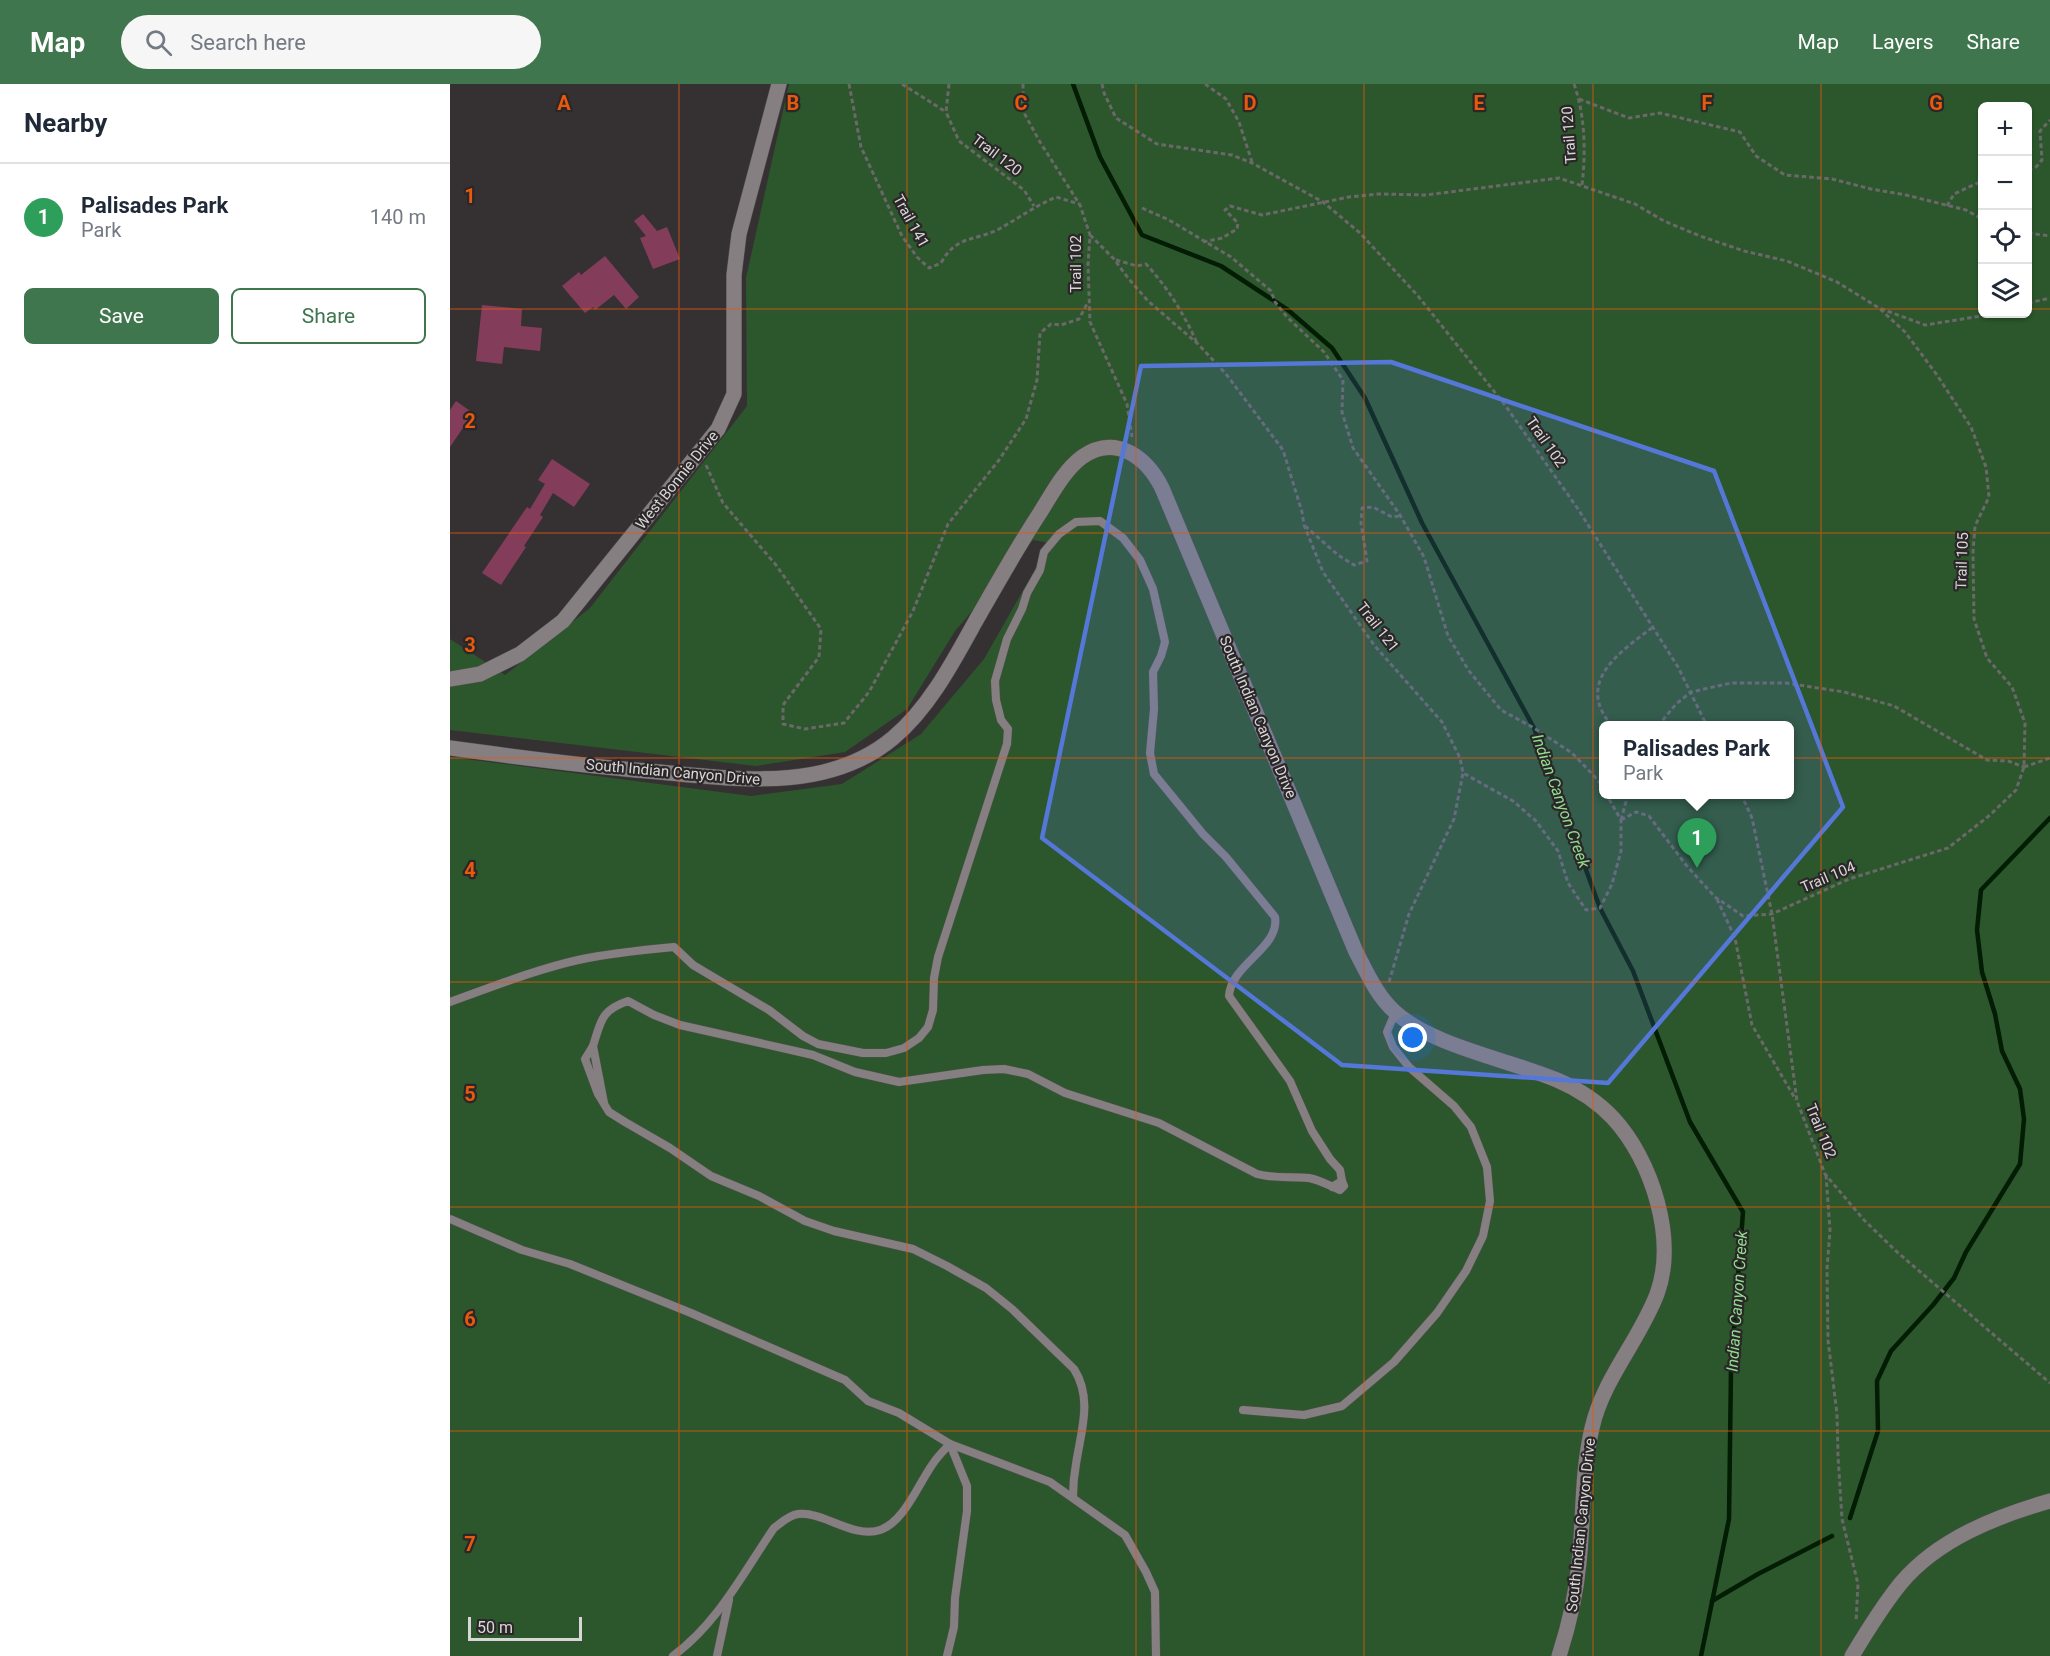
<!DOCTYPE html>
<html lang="en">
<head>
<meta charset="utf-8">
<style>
  body { margin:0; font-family:Roboto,sans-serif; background:#f6f6f7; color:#1f2937 }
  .controls { position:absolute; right:18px; top:18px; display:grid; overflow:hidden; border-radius:9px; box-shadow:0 2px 4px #0004 }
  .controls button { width:54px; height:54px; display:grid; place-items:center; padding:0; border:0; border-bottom:2px solid #e0e1e3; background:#fff; color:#1f2937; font:30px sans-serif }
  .scale { position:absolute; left:18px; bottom:15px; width:114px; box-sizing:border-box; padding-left:6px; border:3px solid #d9d6d7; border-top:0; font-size:16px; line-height:21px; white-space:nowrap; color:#d9d6d7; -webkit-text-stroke:4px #2b2728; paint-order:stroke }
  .you { position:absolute; left:963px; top:954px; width:21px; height:21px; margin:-15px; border:4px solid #fff; border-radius:50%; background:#1a73e8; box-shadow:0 0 0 9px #1a73e833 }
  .badge { display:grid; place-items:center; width:39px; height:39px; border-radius:50%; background:#3f764d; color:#fff; font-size:20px; font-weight:700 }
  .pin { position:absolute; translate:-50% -50px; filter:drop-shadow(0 2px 3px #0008) }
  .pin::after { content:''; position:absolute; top:32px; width:21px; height:18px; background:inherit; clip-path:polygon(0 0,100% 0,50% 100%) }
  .popup { position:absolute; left:1149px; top:637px; width:195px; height:78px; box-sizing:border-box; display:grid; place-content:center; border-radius:9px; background:#fff; filter:drop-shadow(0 2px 4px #0005); font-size:20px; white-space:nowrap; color:#747a83 }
  .popup b { font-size:22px; color:#1f2937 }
  .popup::after { content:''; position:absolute; left:50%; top:100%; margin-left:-12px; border:12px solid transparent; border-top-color:#fff }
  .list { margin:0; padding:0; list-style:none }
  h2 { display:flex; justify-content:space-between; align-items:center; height:78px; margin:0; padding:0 24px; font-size:26px }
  h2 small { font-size:20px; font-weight:400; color:#747a83 }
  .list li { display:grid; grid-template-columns:39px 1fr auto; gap:18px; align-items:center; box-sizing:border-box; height:108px; padding:0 24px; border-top:2px solid #e0e1e3 }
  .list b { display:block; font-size:22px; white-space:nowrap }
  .list p { margin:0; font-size:20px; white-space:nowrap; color:#747a83 }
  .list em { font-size:20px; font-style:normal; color:#747a83 }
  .actions { display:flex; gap:12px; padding:18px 24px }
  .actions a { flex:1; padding:14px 0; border:2px solid #3f764d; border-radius:9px; text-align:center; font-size:21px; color:#3f764d }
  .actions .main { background:#3f764d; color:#fff }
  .icon { flex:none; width:33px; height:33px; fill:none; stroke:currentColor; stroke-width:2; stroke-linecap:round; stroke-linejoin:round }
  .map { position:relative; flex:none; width:1600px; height:1572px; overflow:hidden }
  header { display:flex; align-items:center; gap:36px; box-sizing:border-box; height:84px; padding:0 30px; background:#3f764d; color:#fff }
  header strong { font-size:28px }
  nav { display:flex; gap:33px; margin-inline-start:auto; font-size:21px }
  .search { width:420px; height:54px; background:#f6f6f7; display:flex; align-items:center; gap:15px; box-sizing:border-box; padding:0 21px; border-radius:33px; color:#747a83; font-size:22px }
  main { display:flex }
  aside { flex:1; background:#fff }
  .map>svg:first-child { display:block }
</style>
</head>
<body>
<header>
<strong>Map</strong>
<div class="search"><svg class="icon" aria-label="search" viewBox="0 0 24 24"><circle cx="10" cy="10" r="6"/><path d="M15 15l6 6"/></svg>Search here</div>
<nav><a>Map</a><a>Layers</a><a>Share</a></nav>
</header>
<main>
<aside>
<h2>Nearby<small></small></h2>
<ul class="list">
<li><span class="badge" style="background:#2e9e5b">1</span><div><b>Palisades Park</b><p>Park</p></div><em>140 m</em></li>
</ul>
<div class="actions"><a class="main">Save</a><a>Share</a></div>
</aside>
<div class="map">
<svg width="1600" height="1572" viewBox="0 0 1600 1572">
  <rect width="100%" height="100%" fill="#353132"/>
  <!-- green -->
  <path fill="#2c572c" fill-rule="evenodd" d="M 339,0 L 1600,0 L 1600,1572 L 0,1572 L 0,673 L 301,712 L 392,700 L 471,650 L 534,575 L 600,459 L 583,456 L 505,547 L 457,625 L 395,668 L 306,682 L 0,646 L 0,555 L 55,591 L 140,524 L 297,322 L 296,194 ZM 1532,22 L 1578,22 L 1578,230 L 1532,230 ZM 1154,642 L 1340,642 L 1340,710 L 1154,710 Z"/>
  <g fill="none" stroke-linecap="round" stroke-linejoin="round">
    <!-- stream -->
    <g stroke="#021d03" stroke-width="4.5">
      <path d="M 623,0 L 650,73 L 692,151 L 771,182 L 838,226 L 882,264 L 915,314 L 972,439 L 1084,644 L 1150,824 L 1183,887 L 1240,1038 L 1293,1128 L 1281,1285 L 1279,1435 L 1251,1572"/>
      <path d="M 1400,1434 L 1428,1347 L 1427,1297 L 1441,1267 L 1483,1221 L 1504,1194 L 1516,1168 L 1570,1080 L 1574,1035 L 1570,1005 L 1552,967 L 1545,930 L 1532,888 L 1527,846 L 1531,806 L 1600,734"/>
      <path d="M 1262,1517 L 1308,1490 L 1382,1452"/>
    </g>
  </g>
  <!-- building -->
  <g fill="#833d5a">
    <path d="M 193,130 L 207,147 L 217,143 L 230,175 L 203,185 L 190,154 L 196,152 L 184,137 Z"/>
    <path d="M 155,172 L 189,213 L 176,225 L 164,211 L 145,226 L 143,223 L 135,229 L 112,202 L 129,188 L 131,191 Z"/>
    <path d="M 32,221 L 72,225 L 71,242 L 92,244 L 90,267 L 54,263 L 52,280 L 26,277 Z"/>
    <path d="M 6,317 L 23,329 L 0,363 L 0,326 Z"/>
    <path d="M 102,375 L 140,400 L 124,423 L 103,409 L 90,431 L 93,433 L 74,462 L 76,463 L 51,501 L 32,489 L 77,423 L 80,425 L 95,400 L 88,396 Z"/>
  </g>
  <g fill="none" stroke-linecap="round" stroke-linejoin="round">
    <defs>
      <g id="service">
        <path d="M 0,918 C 42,903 84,886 128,876 C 160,869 192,866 224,863 L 243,881 L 319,926 L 353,952 L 368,960 L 413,969 L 436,969 L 454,964 L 469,954 L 478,943 L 483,926 L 484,894 L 488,873 L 557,660 L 558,645 L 551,636 L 546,616 L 545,597 L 557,555 L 572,525 L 577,509 L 590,486 L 594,468 L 609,450 L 626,438 L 650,437 L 673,454 L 690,476 L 703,505 L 715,558 L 711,572 L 703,588 L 704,625 L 700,669 L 704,690 L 753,750 L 776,773 L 825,833 C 830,864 781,880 779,912 L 840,997 L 862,1047 L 880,1075 L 890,1086 L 892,1097"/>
        <path d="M 143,962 C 151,937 151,926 178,917 L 204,931 L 230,941 L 363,971 L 405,988 L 449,998 L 533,986 L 554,985 L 578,990 L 615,1009 L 709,1039 L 807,1090 C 824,1095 841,1092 859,1094 C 870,1096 880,1102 890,1106 L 894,1102 L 892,1097 L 882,1103"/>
        <path d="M 154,1019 L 143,962 L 135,975 L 148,1010 L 159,1028 L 175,1038 L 220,1064 L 261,1092 L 309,1112 L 355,1137 L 384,1147 L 463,1165 L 497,1182 L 536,1204 L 562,1225 L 624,1285 C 643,1315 631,1347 626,1380 C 624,1391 623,1402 623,1413"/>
        <path d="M 0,1135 L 72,1166 L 120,1180 L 241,1229 L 395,1296 L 418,1317 L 449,1329 L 500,1360 L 517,1402 L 517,1427 L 505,1514 L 504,1543 L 497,1572"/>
        <path d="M 793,1326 L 854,1331 L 892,1322 L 944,1278 L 987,1229 L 1016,1187 L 1033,1152 L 1040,1117 L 1037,1083 L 1021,1043 L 1004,1022 L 959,983 L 943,963 L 937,948 L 945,929"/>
        <path d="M 223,1572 C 268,1539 293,1489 324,1444 C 331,1439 339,1431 348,1430 C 373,1427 403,1455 430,1446 C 454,1438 468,1401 482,1381 C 487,1373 493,1367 500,1360 L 600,1398 L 675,1451 L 696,1488 L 705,1508 L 706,1572"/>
        <path d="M 267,1572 L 279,1516"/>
      </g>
      <g id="minor">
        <path d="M 0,595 L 30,590 L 70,570 L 113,537 L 268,345 L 284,310 L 284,191 L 289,150 L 329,0"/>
        <path d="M 0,664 C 66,673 132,682 198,687 C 280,694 375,711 443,654 C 478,625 502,580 524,540 C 544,505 564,469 586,435 C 600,414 612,388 632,373 C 666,349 697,374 712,404 L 906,868 C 917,889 927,912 945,928 C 982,962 1060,976 1107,996 C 1128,1005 1147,1017 1163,1034 C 1202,1076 1227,1155 1207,1210 C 1189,1257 1153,1295 1142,1344 C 1131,1392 1134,1433 1129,1479 C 1126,1511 1119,1541 1109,1572"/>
      </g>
      <path id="tertiary" d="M 1402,1572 C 1417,1547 1433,1521 1451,1499 C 1488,1455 1547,1432 1600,1417"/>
    </defs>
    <!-- service casing -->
    <use href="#service" stroke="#524e4f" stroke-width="9"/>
    <!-- minor casing -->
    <use href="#minor" stroke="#524e4f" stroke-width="16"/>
    <!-- tertiary casing -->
    <use href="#tertiary" stroke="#524e4f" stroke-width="16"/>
    <!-- path -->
    <g stroke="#6b6869" stroke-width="3" stroke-dasharray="4.5 3" stroke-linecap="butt">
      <path d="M 399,0 L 411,63 L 452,152 L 467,173 L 479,184 L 491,179 C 506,151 526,157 549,145 C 569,134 585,122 606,113 L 629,120"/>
      <path d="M 452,0 L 496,28"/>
      <path d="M 499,0 L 496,28 L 509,57 L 574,106 L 584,122"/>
      <path d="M 573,0 L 573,27 L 590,58 L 630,121 L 640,151 L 638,181 L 640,238 L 677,320 L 682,353"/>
      <path d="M 652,0 L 654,9 L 666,34 L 707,60 L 782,71 L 802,79 L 873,118 L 910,149 L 968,212 L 1055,321 L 1128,425 L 1228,583 L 1257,642"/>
      <path d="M 755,0 L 776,15 L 789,38 L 802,78"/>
      <path d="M 1124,0 C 1135,31 1136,68 1132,101"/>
      <path d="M 1129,15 L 1179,34 L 1210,29 L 1290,48 L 1306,72 L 1335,91 L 1382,95 L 1421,105 L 1456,111 L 1516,126 L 1532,135"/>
      <path d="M 1578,86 L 1586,83 L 1592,76 L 1590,47 L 1600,36"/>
      <path d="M 1497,122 L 1504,110 L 1532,97"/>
      <path d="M 692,124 L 719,136 L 781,173 L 821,207 L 825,218 L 837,233 L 874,268 L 893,296 L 892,328 L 903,364 L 950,431 L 974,473 L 998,552 L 1019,587 L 1051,626 L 1084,644 L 1122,669 L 1148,696 L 1154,706"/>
      <path d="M 1578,149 L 1600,152"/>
      <path d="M 640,151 L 664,175 L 678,194 L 698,217 L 748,260 L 776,290 L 833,366 L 852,428 L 854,441 L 873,488 L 924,561 L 992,638 L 1010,674 L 1013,689 L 1063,717 L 1086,737 L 1108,767 L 1118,799 L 1136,826 L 1150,824 L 1162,800 L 1171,767 L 1171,736 L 1156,710"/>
      <path d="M 753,158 L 772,154 L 787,145 L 788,139 L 775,126 L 780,122 L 812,131 L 899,113 L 928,110 L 976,111 L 1109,94 L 1185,120 L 1214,137 L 1250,152 L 1294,167 L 1337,177 L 1387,198 L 1429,224 L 1475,241 L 1544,230"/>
      <path d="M 666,176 L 687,182 L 696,180 C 718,204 734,230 747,259"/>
      <path d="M 1578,219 L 1600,214"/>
      <path d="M 256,381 L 273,419 L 326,481 L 371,545 L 369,573 L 333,621 L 333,640 L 355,645 L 394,639 L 419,608 L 463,527 L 498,440 L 549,376 L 576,335 L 587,296 L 590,249 L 601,240 L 611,241 L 629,235 L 638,218"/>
      <path d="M 855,442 L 888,471 L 904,481 L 917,477 L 911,439 L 912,424 L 923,423 L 942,433 L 950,432"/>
      <path d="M 1162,642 C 1124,598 1170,568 1203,543"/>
      <path d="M 1208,642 L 1226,620 L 1241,608 L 1281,599 L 1336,599 L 1394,608 L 1444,622 L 1537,676 L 1558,677 L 1574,683"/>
      <path d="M 1574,683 L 1600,674"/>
      <path d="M 1291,710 L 1302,734 L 1322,830 L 1347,1017 L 1375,1090 L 1414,1136 L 1447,1168 L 1600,1299"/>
      <path d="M 1171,736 L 1186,728 L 1199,732 L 1236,781 L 1265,813 L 1293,832 L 1322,830 L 1399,795 L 1498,764 L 1540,731 L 1566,706 L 1574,683 L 1575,639 L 1562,603 L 1537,574 L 1524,535 L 1523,468 L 1525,442 L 1539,413 L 1536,383 L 1521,343 L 1487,291 L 1455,248 L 1429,224"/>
      <path d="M 1171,736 L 1178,710"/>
      <path d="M 1267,815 L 1285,854 L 1302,941 L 1346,1016"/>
      <path d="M 939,898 L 959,830 L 1004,735 L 1013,689"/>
      <path d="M 1376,1091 L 1380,1146 L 1377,1185 L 1378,1256 L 1387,1330 L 1388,1372 L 1392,1435 L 1408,1500 L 1406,1538"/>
    </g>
    <!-- service -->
    <use href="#service" stroke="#857f81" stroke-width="8"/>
    <!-- minor -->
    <use href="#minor" stroke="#857f81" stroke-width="15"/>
    <!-- tertiary -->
    <use href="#tertiary" stroke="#857f81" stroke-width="15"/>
  </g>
  <!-- marked area -->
  <path fill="#5577d8" fill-opacity="0.2" stroke="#5577d8" stroke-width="4.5" stroke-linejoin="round" d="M 941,278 L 1264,387 L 1393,723 L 1158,999 L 892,981 L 592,754 L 691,282 Z"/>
  <!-- grid -->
  <path fill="none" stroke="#e8590c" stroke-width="1.5" stroke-opacity="0.55" d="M 229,0 L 229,1572M 457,0 L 457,1572M 686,0 L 686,1572M 914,0 L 914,1572M 1143,0 L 1143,1572M 1371,0 L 1371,1572M 0,225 L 1532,225M 1578,225 L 1600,225M 0,449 L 1600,449M 0,674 L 1600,674M 0,898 L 1600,898M 0,1123 L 1600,1123M 0,1347 L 1600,1347"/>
  <g text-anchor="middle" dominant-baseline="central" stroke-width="4.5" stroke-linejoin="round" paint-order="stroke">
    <!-- street labels -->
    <g font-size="15" fill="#d9d6d7" stroke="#2b2728">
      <text transform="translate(1119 51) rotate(-94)">Trail 120</text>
      <text transform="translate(547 71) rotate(37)">Trail 120</text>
      <text transform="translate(461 137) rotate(61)">Trail 141</text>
      <text transform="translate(626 180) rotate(-90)">Trail 102</text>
      <text transform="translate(1096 358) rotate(55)">Trail 102</text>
      <text transform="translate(227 396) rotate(-51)">West Bonnie Drive</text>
      <text transform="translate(1512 477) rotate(-88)">Trail 105</text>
      <text transform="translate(928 543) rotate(52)">Trail 121</text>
      <text transform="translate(808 633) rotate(67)">South Indian Canyon Drive</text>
      <text transform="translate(223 688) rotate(5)">South Indian Canyon Drive</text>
      <text transform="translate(1378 793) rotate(-23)">Trail 104</text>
      <text transform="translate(1371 1047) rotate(68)">Trail 102</text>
      <text transform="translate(1131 1441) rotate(-84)">South Indian Canyon Drive</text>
    </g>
    <!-- water labels -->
    <g font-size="16" font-style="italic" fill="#90dd8e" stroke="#2b2728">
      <text transform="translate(1111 717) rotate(70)">Indian Canyon Creek</text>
      <text transform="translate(1287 1217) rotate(-86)">Indian Canyon Creek</text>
    </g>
  </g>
  <g font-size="20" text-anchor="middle" font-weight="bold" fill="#e8590c" stroke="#2b2728" stroke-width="4.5" stroke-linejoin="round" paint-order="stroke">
    <text x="114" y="26">A</text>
    <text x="343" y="26">B</text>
    <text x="571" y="26">C</text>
    <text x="800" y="26">D</text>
    <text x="1029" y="26">E</text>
    <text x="1257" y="26">F</text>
    <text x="1486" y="26">G</text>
    <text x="20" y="119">1</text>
    <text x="20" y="344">2</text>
    <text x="20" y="568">3</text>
    <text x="20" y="793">4</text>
    <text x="20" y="1017">5</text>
    <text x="20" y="1242">6</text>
    <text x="20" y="1467">7</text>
  </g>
</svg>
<div class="controls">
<button>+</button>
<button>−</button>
<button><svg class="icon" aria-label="locate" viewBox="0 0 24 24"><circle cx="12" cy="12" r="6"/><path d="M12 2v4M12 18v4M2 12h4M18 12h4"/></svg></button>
<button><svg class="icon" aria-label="layers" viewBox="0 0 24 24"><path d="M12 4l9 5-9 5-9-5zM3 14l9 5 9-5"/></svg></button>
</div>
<div class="scale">50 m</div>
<div class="you"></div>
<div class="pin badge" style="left:1247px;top:784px;background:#2e9e5b">1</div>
<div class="popup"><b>Palisades Park</b>Park</div>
</div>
</main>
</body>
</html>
